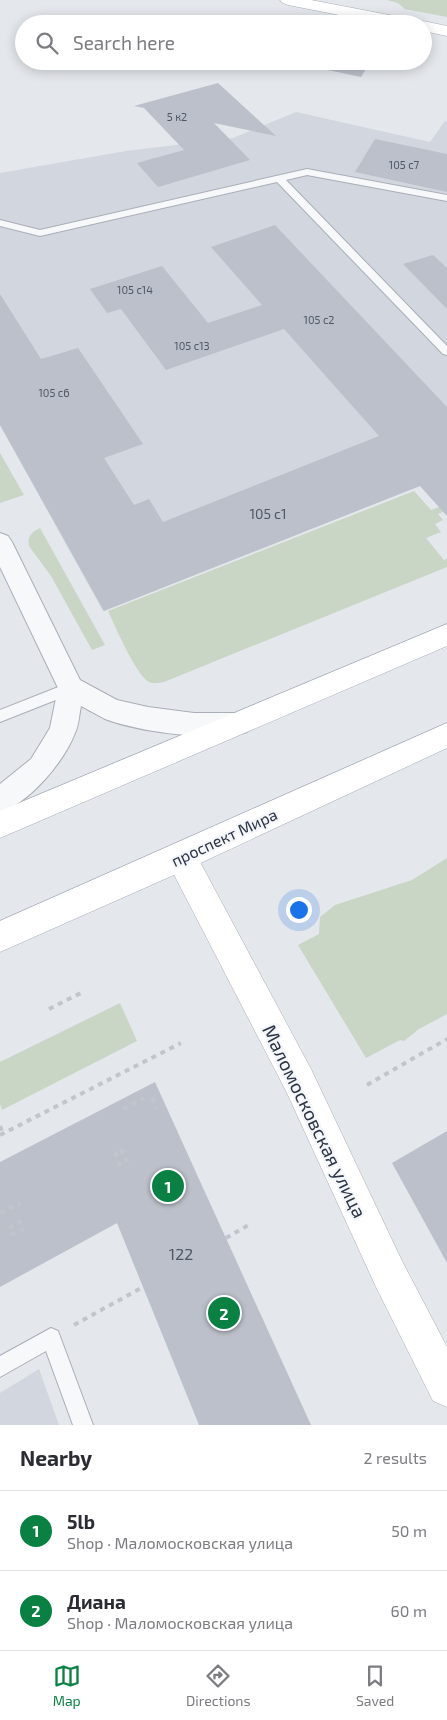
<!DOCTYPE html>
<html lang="en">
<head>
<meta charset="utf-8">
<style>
  body { margin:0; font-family:"Exo 2",sans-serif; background:#f2f2f3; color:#2b2b33 }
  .you { position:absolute; left:298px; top:909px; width:18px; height:18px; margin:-12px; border:4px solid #fff; border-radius:50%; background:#1a73e8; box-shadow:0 0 0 8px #1a73e833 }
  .badge { display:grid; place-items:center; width:32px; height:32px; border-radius:50%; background:#0b8043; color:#fff; font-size:16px; font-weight:700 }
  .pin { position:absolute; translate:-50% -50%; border:2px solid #fff; box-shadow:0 1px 5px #0006 }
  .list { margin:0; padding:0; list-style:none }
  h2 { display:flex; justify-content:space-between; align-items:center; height:65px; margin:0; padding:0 20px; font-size:21px }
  h2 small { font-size:16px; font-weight:400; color:#7c7c81 }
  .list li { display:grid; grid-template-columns:32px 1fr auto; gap:15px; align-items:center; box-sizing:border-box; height:80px; padding:0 20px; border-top:1px solid #e1e1e2 }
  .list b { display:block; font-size:19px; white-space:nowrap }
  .list p { margin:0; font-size:16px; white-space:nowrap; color:#7c7c81 }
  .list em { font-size:16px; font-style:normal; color:#7c7c81 }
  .icon { flex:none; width:28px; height:28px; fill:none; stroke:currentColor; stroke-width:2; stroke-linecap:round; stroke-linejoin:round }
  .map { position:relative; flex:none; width:447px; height:1425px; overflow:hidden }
  .search { position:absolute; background:#fff; box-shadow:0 2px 12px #0003; left:15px; right:15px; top:15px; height:55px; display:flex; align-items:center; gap:12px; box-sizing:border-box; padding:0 18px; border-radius:28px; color:#7c7c81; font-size:19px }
  .sheet { height:225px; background:#fff }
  nav { display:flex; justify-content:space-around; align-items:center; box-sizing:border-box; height:70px; border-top:1px solid #e1e1e2; background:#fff; font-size:14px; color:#7c7c81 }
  nav a { display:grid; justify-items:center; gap:2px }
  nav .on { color:#0b8043 }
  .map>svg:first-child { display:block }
</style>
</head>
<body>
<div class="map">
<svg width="447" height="1425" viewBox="0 0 447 1425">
  <rect width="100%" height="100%" fill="#e4e7ec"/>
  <!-- built -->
  <g fill="#d2d6de">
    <path d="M 296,112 L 430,142 L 445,121 L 447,122 L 447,494 L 433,500 L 420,486 L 103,611 L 0,425 L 0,173 L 126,151 L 233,138 Z"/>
    <path d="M 39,1369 L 59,1425 L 0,1425 L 0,1393 Z"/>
  </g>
  <!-- green -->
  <g fill="#c9d6c5">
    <path d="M 387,0 L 447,0 L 447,17 L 405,9 L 398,3 Z"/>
    <path d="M 0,453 L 24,495 L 0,503 Z"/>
    <path d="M 414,491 L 431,510 L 447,504 L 447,510 L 438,514 L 443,520 L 435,524 L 441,532 L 426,538 L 444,560 L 447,559 L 447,567 L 164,682 C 159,683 154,684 149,682 C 136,675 115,626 108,611 Z"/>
    <path d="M 40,528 L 105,645 L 92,650 L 51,576 L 29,546 C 27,536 32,532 40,528 Z"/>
    <path d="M 447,858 L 447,1014 L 419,1029 L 404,1041 L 400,1040 L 366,1058 L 298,945 L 319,934 L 320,917 L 335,905 L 412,880 Z"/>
    <path d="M 120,1003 L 137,1041 L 2,1110 L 0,1104 L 0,1062 Z"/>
  </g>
  <!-- building -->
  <g fill="#bbc0ca">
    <path d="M 329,61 L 371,61 L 361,77 L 323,69 Z"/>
    <path d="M 218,83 L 276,136 L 214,123 L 250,160 L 158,187 L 137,163 L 184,150 L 144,108 L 134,106 Z"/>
    <path d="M 375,139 L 447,154 L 447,192 L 355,172 Z"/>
    <path d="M 275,225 L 447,407 L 447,516 L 420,486 L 104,611 L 0,425 L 0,294 L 41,359 L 78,348 L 143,444 L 104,458 L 134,505 L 149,499 L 163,522 L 379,436 L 284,329 L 166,370 L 121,309 L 107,313 L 90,289 L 162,266 L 208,323 L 262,305 L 211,247 Z"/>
    <path d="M 433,255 L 447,268 L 447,309 L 403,264 Z"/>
    <path d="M 155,1082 L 194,1168 L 311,1425 L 199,1425 L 117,1223 L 0,1287 L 0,1162 Z"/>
    <path d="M 447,1131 L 447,1263 L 392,1163 Z"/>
  </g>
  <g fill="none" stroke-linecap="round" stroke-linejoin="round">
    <defs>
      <g id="lane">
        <path d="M 307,169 L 447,195 L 447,201 L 307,175 L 286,180 L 447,346 L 447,355 L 443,354 L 277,182 L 40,236 L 0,226 L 0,220 L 40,230 Z"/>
        <path d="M 71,682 L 76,684 L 78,688 L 76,692 L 0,722 L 0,710 Z"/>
        <path d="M 51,1328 L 58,1331 L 93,1425 L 73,1425 L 46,1351 L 0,1377 L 0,1356 Z"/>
      </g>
      <path id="street" d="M 0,533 L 8,536 L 12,542 L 80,680 L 117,700 L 148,707 L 194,713 L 238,713 L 247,716 L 251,724 L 247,732 C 216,743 136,731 105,719 C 97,715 89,710 81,706 C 79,715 79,725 75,733 C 64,762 30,802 0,813 L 0,784 L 31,759 L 50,728 L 58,688 L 0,567 Z"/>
      <g id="secondary">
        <path d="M 280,0 L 311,0 L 410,19 L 417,23 L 423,21 L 447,26 L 447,36 L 423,31 L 423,24 L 385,24 L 288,5 L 283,3 Z"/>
        <path d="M 181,843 L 192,847 L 311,1069 L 402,1261 L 447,1347 L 447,1407 L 433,1401 L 376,1287 L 287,1093 L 170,867 L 166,857 L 170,847 Z"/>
      </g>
      <g id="primary">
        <path d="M 447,624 L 447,646 L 0,838 L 0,811 Z"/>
        <path d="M 447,723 L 447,748 L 192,867 L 0,952 L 0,921 Z"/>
      </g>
    </defs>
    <!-- lane casing -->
    <use href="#lane" stroke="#a9aeb7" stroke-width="2"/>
    <!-- street casing -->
    <use href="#street" stroke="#a9aeb7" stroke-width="2"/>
    <!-- secondary casing -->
    <use href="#secondary" stroke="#a9aeb7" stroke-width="1"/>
    <!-- primary casing -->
    <use href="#primary" stroke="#a3abb8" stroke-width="1"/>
    <!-- path -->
    <g stroke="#c2c5cb" stroke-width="4" stroke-dasharray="5 5" stroke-linecap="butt">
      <path d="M 49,1009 L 83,992"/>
      <path d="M 367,1085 L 447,1039"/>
      <path d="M 152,1098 L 157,1108"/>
      <path d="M 123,1109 L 144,1098"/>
      <path d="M 0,1126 L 3,1134"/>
      <path d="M 0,1135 L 181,1043"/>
      <path d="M 121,1149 L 128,1164"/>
      <path d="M 115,1152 L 121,1167"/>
      <path d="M 0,1213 L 20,1203"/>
      <path d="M 9,1228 L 21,1221"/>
      <path d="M 11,1235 L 24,1229"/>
      <path d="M 226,1238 L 250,1224"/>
      <path d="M 74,1325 L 143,1287"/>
    </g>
    <!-- lane -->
    <use href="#lane" fill="#f7f8fa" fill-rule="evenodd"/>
    <!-- street -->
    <use href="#street" fill="#f7f8fa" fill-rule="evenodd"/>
    <!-- secondary -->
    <use href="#secondary" fill="#fff" fill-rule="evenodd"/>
    <!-- primary -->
    <use href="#primary" fill="#fff" fill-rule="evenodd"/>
  </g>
  <g text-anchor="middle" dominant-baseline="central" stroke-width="4.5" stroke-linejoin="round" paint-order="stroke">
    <!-- far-number labels -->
    <g font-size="11" fill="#4f5766">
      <text x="177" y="116">5 к2</text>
      <text x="404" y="164">105 с7</text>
      <text x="135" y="289">105 с14</text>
      <text x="319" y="319">105 с2</text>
      <text x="192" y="345">105 с13</text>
      <text x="54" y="392">105 с6</text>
    </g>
    <!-- number labels -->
    <g font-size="14" fill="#4f5766">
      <text x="268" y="513">105 с1</text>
    </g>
    <!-- street labels -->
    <g font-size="16" fill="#2b3445" stroke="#f4f6f9">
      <text transform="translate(224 837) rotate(-25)">проспект Мира</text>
    </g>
    <!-- near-number labels -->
    <g font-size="16" fill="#4f5766">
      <text x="181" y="1253">122</text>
    </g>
    <!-- near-street labels -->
    <g font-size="19" fill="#2b3445" stroke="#f4f6f9">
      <text transform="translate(315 1121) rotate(64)">Маломосковская улица</text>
    </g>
  </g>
</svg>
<div class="you"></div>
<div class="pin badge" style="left:168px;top:1186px">1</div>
<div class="pin badge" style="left:224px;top:1313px">2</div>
<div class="search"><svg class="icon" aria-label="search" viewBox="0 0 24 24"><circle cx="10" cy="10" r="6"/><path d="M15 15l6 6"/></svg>Search here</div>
</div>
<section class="sheet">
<h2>Nearby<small>2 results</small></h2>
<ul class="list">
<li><span class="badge">1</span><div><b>5lb</b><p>Shop · Маломосковская улица</p></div><em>50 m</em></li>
<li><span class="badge">2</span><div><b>Диана</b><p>Shop · Маломосковская улица</p></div><em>60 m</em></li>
</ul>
</section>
<nav>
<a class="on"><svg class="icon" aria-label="map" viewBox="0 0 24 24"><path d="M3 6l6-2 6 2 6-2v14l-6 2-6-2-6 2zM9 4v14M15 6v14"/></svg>Map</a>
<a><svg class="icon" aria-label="directions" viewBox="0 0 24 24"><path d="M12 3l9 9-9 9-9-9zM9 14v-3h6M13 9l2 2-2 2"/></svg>Directions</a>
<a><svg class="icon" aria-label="saved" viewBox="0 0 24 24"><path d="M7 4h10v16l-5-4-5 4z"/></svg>Saved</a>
</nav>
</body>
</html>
